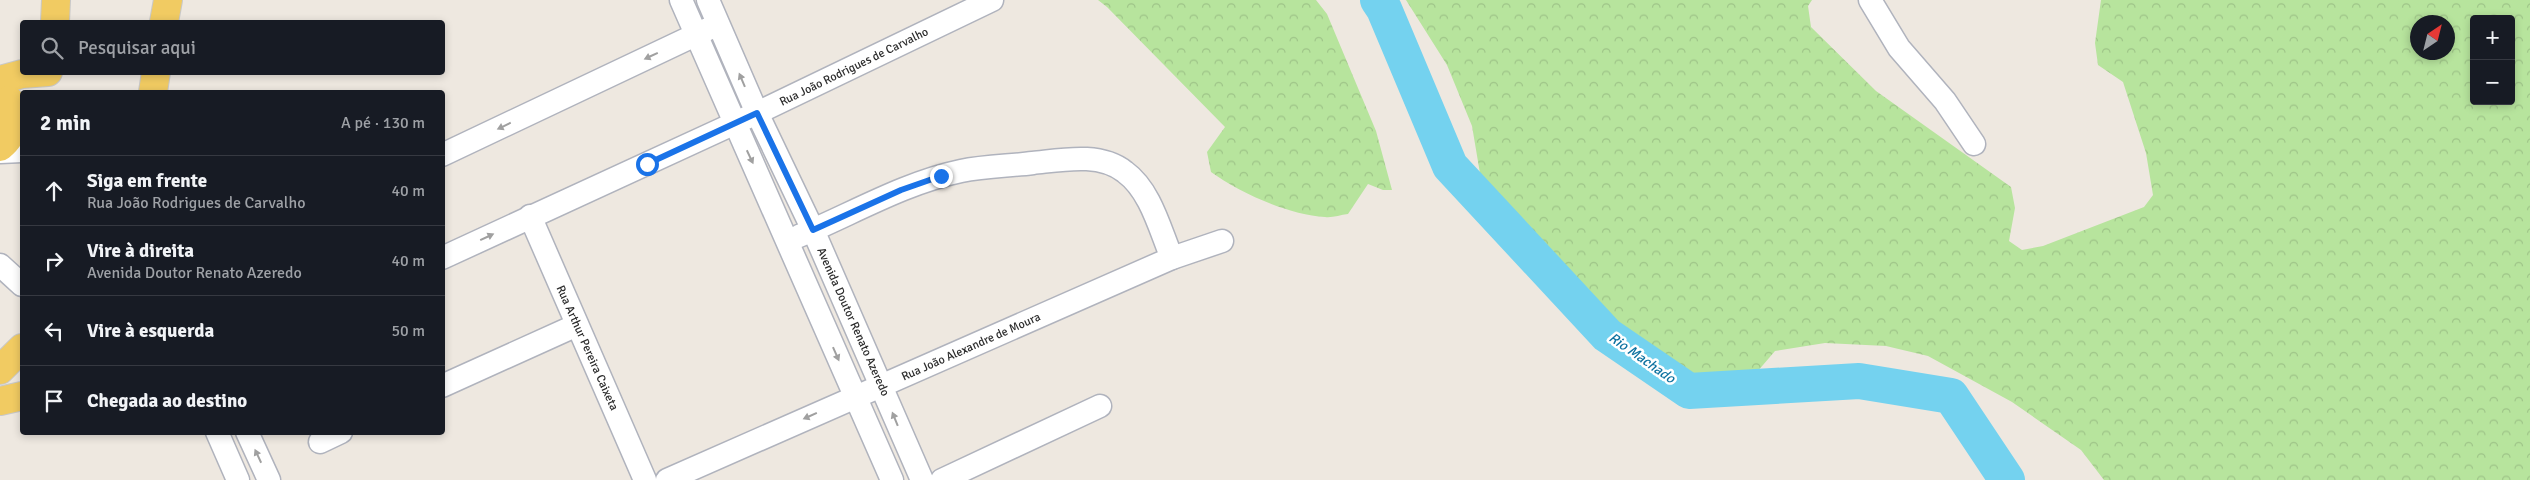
<!DOCTYPE html>
<html lang="pt">
<head>
<meta charset="utf-8">
<style>
  body { margin:0; font-family:Signika,sans-serif; background:#20242c; color:#f1f3f6 }
  .controls { position:absolute; right:15px; top:15px; display:grid; overflow:hidden; border-radius:5px; box-shadow:0 2px 8px #0003 }
  .controls button { width:45px; height:45px; display:grid; place-items:center; padding:0; border:0; border-bottom:1px solid #363941; background:#171b24; color:#f1f3f6; font:25px sans-serif }
  .compass { position:absolute; left:2410px; top:15px; width:45px; height:45px; border-radius:50%; background:#171b24; box-shadow:0 2px 8px #0003; rotate:35deg }
  .stop { position:absolute; width:15px; height:15px; margin:-11px; border:4px solid #1a73e8; border-radius:50%; background:#fff }
  .stop.end { background:#1a73e8; border-color:#fff; box-shadow:0 1px 5px #0008 }
  .list { margin:0; padding:0; list-style:none }
  h2 { display:flex; justify-content:space-between; align-items:center; height:65px; margin:0; padding:0 20px; font-size:21px }
  h2 small { font-size:16px; font-weight:400; color:#9ea1a6 }
  .list li { display:grid; grid-template-columns:32px 1fr auto; gap:15px; align-items:center; box-sizing:border-box; height:70px; padding:0 20px; border-top:1px solid #363941 }
  .list b { display:block; font-size:19px; white-space:nowrap }
  .list p { margin:0; font-size:16px; white-space:nowrap; color:#9ea1a6 }
  .list em { font-size:16px; font-style:normal; color:#9ea1a6 }
  .icon { flex:none; width:28px; height:28px; fill:none; stroke:currentColor; stroke-width:2; stroke-linecap:round; stroke-linejoin:round }
  .map { position:relative; flex:none; width:2530px; height:480px; overflow:hidden }
  .search { position:absolute; background:#171b24; box-shadow:0 2px 8px #0003; left:20px; top:20px; width:425px; height:55px; display:flex; align-items:center; gap:12px; box-sizing:border-box; padding:0 18px; border-radius:5px; color:#9ea1a6; font-size:19px }
  .panel { position:absolute; background:#171b24; box-shadow:0 2px 8px #0003; left:20px; top:90px; width:425px; height:345px; border-radius:5px }
  .map>svg:first-child { display:block }
</style>
</head>
<body>
<div class="map">
<svg width="2530" height="480" viewBox="0 0 2530 480">
  <defs>
    <pattern id="forest-crowns" width="20" height="18" patternUnits="userSpaceOnUse" patternTransform="scale(1.25)"><rect width="20" height="18" fill="#b7e49d"/><path d="M2 6a3 3 0 1 1 6 0M12 15a3 3 0 1 1 6 0" fill="none" stroke="#9ec488"/></pattern>
  </defs>
  <rect width="100%" height="100%" fill="#eee8e0"/>
  <!-- forest -->
  <g fill="url(#forest-crowns)" fill-rule="evenodd">
    <path d="M 1098,0 L 1316,0 L 1327,14 L 1376,131 L 1392,190 L 1383,190 L 1368,184 L 1348,214 C 1340,215 1332,218 1325,217 C 1289,215 1240,193 1211,172 L 1207,152 L 1225,127 L 1107,7 Z"/>
    <path d="M 1406,0 L 1812,0 L 1808,6 L 1811,27 L 1876,91 L 2011,187 L 2015,208 L 2009,241 L 2022,250 L 2043,246 L 2144,207 L 2153,195 L 2146,153 L 2123,82 L 2098,65 L 2095,43 L 2101,0 L 2530,0 L 2530,480 L 2104,480 L 2081,450 L 2012,402 L 1928,356 L 1886,346 L 1825,343 L 1775,351 L 1733,400 L 1707,400 L 1576,307 L 1529,235 L 1485,203 L 1472,126 L 1447,65 ZM 2474,19 L 2511,19 L 2511,101 L 2474,101 ZM 2418,22 L 2448,22 L 2448,52 L 2418,52 Z"/>
  </g>
  <g fill="none" stroke-linecap="round" stroke-linejoin="round">
    <!-- river -->
    <path stroke="#74d2ef" stroke-width="36" d="M 1378,0 L 1384,9 L 1450,166 L 1607,335 L 1689,391 L 1859,381 L 1951,396 L 2007,480"/>
    <defs>
      <g id="minor">
        <path d="M 681,0 L 892,480"/>
        <path d="M 708,0 L 757,113 L 813,230 L 922,480"/>
        <path d="M 1870,0 L 1899,48 L 1945,101 L 1974,144"/>
        <path d="M 0,152 L 22,151"/>
        <path d="M 442,155 L 708,29"/>
        <path d="M 530,216 L 645,480"/>
        <path d="M 799,236 C 852,214 904,183 961,171 C 985,166 1009,166 1033,163 C 1062,160 1100,152 1125,172 C 1151,191 1160,230 1172,258"/>
        <path d="M 442,258 L 757,113 L 992,0"/>
        <path d="M 0,265 L 22,285"/>
        <path d="M 442,386 L 577,325"/>
        <path d="M 217,432 L 238,480"/>
        <path d="M 247,432 L 269,480"/>
        <path d="M 320,442 L 341,432"/>
        <path d="M 667,480 L 1172,258 L 1222,241"/>
        <path d="M 942,480 L 1100,406"/>
      </g>
      <g id="major">
        <path d="M 55,22 L 56,0"/>
        <path d="M 164,22 L 168,0"/>
        <path d="M 0,80 L 22,74 L 48,72"/>
        <path d="M 153,92 L 156,72"/>
        <path d="M 0,147 C 17,133 15,121 9,100"/>
        <path d="M 0,370 L 22,348"/>
        <path d="M 0,401 L 22,396"/>
      </g>
    </defs>
    <!-- minor casing -->
    <use href="#minor" stroke="#b0b3bd" stroke-width="25"/>
    <!-- major casing -->
    <use href="#major" stroke="#c8c8c8" stroke-width="30"/>
    <!-- minor -->
    <use href="#minor" stroke="#fff" stroke-width="22"/>
    <!-- major -->
    <use href="#major" stroke="#f1cb62" stroke-width="28"/>
  </g>
  <!-- one-way arrows -->
  <defs><path id="oneway-solid" d="M-6-.8H1V-3.2L6.5 0L1 3.2V.8H-6Z" transform="scale(1.25)"/></defs>
  <g fill="#a0a0a0">
    <use href="#oneway-solid" transform="translate(651 56) rotate(155)"/>
    <use href="#oneway-solid" transform="translate(742 80) rotate(-113)"/>
    <use href="#oneway-solid" transform="translate(504 126) rotate(154)"/>
    <use href="#oneway-solid" transform="translate(750 157) rotate(65)"/>
    <use href="#oneway-solid" transform="translate(487 237) rotate(-25)"/>
    <use href="#oneway-solid" transform="translate(836 354) rotate(66)"/>
    <use href="#oneway-solid" transform="translate(810 416) rotate(156)"/>
    <use href="#oneway-solid" transform="translate(895 419) rotate(-112)"/>
    <use href="#oneway-solid" transform="translate(258 456) rotate(-115)"/>
  </g>
  <g fill="none" stroke-linecap="round" stroke-linejoin="round">
    <!-- route -->
    <path stroke="#1a73e8" stroke-width="6" d="M 647,164 L 757,113 L 813,230 L 901,190 L 941,176"/>
  </g>
  <g text-anchor="middle" dominant-baseline="central" stroke-width="5" stroke-linejoin="round" paint-order="stroke">
    <!-- street labels -->
    <g font-size="12" fill="#2d2d2d" stroke="#fff">
      <text transform="translate(854 67) rotate(-26)">Rua João Rodrigues de Carvalho</text>
      <text transform="translate(853 322) rotate(66)">Avenida Doutor Renato Azeredo</text>
      <text transform="translate(971 347) rotate(-24)">Rua João Alexandre de Moura</text>
      <text transform="translate(587 348) rotate(66)">Rua Arthur Pereira Caixeta</text>
    </g>
    <!-- water labels -->
    <g font-size="14" font-style="italic" fill="#0e72a0" stroke="#fff">
      <text transform="translate(1642 358) rotate(35)">Rio Machado</text>
    </g>
  </g>
</svg>
<div class="controls">
<button>+</button>
<button>−</button>
</div>
<svg class="compass" viewBox="-18 -18 36 36"><path d="M0-13l5 13h-10z" fill="#e53935"/><path d="M0 13l5-13h-10z" fill="#9ea1a6"/></svg>
<div class="stop" style="left:647px;top:164px"></div>
<div class="stop end" style="left:941px;top:176px"></div>
<div class="search"><svg class="icon" aria-label="search" viewBox="0 0 24 24"><circle cx="10" cy="10" r="6"/><path d="M15 15l6 6"/></svg>Pesquisar aqui</div>
<section class="panel">
<h2>2 min<small>A pé · 130 m</small></h2>
<ul class="list">
<li><svg class="icon" aria-label="ahead" viewBox="0 0 24 24"><path d="M12 20V5M6 11l6-6 6 6"/></svg><div><b>Siga em frente</b><p>Rua João Rodrigues de Carvalho</p></div><em>40 m</em></li>
<li><svg class="icon" aria-label="right" viewBox="0 0 24 24"><path d="M7 20v-9h11M14 6l5 5-5 5"/></svg><div><b>Vire à direita</b><p>Avenida Doutor Renato Azeredo</p></div><em>40 m</em></li>
<li><svg class="icon" aria-label="left" viewBox="0 0 24 24"><path d="M17 20v-9H6M10 6l-5 5 5 5"/></svg><div><b>Vire à esquerda</b></div><em>50 m</em></li>
<li><svg class="icon" aria-label="arrive" viewBox="0 0 24 24"><path d="M6 21V4h12l-3 4 3 4H6"/></svg><div><b>Chegada ao destino</b></div></li>
</ul>
</section>
</div>
</body>
</html>
